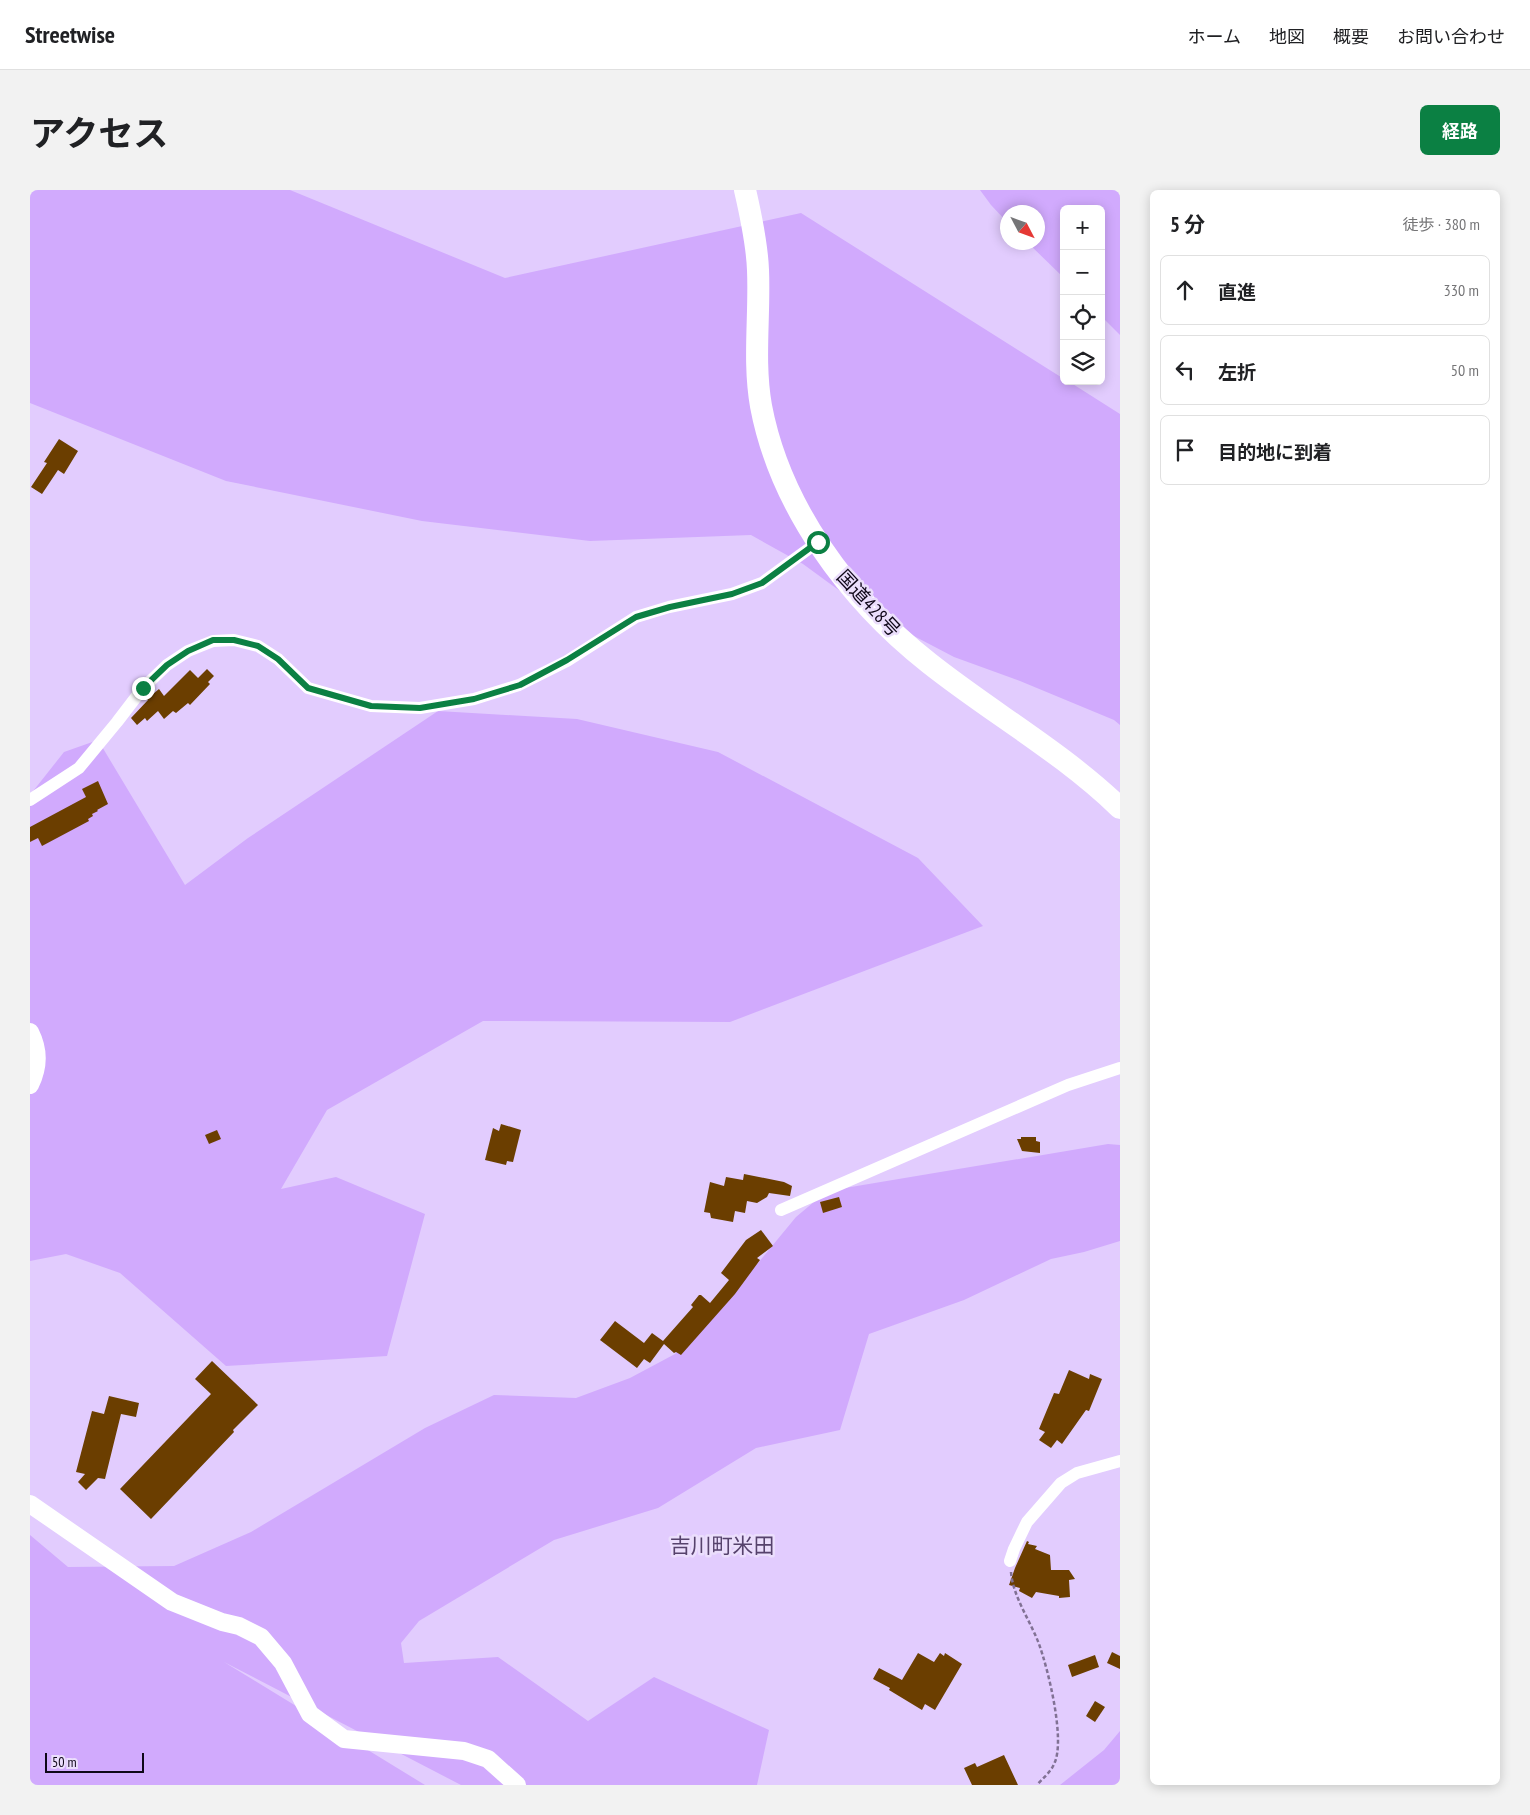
<!DOCTYPE html>
<html lang="ja">
<head>
<meta charset="utf-8">
<style>
  body { margin:0; font-family:"PT Sans Narrow","Noto Sans JP",sans-serif; background:#f2f2f2; color:#202124 }
  .controls { position:absolute; right:15px; top:15px; display:grid; overflow:hidden; border-radius:8px; box-shadow:0 2px 12px #0003 }
  .controls button { width:45px; height:45px; display:grid; place-items:center; padding:0; border:0; border-bottom:1px solid #e0e0e0; background:#fff; color:#202124; font:25px sans-serif }
  .compass { position:absolute; left:970px; top:15px; width:45px; height:45px; border-radius:50%; background:#fff; box-shadow:0 2px 12px #0003; rotate:131deg }
  .scale { position:absolute; left:15px; bottom:12px; width:99px; box-sizing:border-box; padding-left:5px; border:2px solid #0f0718; border-top:0; font-size:14px; line-height:18px; white-space:nowrap; color:#0f0718; -webkit-text-stroke:4px #ebdefc; paint-order:stroke }
  .stop { position:absolute; width:15px; height:15px; margin:-11px; border:4px solid #0b8043; border-radius:50%; background:#fff }
  .stop.end { background:#0b8043; border-color:#fff; box-shadow:0 1px 5px #0008 }
  .list { margin:0; padding:0; list-style:none }
  h2 { display:flex; justify-content:space-between; align-items:center; height:65px; margin:0; padding:0 20px; font-size:21px }
  h2 small { font-size:16px; font-weight:400; color:#757577 }
  .list li { display:grid; grid-template-columns:32px 1fr auto; gap:15px; align-items:center; box-sizing:border-box; height:70px; margin:0 10px 10px; padding:0 10px; border:1px solid #e0e0e0; border-radius:8px }
  .list b { display:block; font-size:19px; white-space:nowrap }
  .list em { font-size:16px; font-style:normal; color:#757577 }
  .icon { flex:none; width:28px; height:28px; fill:none; stroke:currentColor; stroke-width:2; stroke-linecap:round; stroke-linejoin:round }
  .map { position:relative; flex:none; width:1090px; height:1595px; overflow:hidden; border-radius:8px }
  header { display:flex; align-items:center; gap:30px; box-sizing:border-box; height:70px; padding:0 25px; background:#fff; border-bottom:1px solid #e0e0e0 }
  header strong { font-size:24px }
  nav { display:flex; gap:28px; margin-inline-start:auto; font-size:18px }
  .intro { display:flex; align-items:center; justify-content:space-between; box-sizing:border-box; height:120px; padding:0 30px }
  h1 { margin:0; font-size:35px }
  .button { padding:12px 22px; border-radius:8px; background:#0b8043; color:#fff; font-size:18px; font-weight:700 }
  main { display:flex; gap:30px; padding:0 30px }
  aside { flex:1; background:#fff; border-radius:8px; box-shadow:0 2px 12px #0003 }
  .map>svg:first-child { display:block }
</style>
</head>
<body>
<header>
<strong>Streetwise</strong>
<nav><a>ホーム</a><a>地図</a><a>概要</a><a>お問い合わせ</a></nav>
</header>
<div class="intro"><h1>アクセス</h1><a class="button">経路</a></div>
<main>
<div class="map">
<svg width="1090" height="1595" viewBox="0 0 1090 1595">
  <rect width="100%" height="100%" fill="#e2ccfe"/>
  <!-- green -->
  <g fill="#d1aafd">
    <path d="M 0,0 L 260,0 L 475,88 L 771,23 L 1034,189 L 1034,191 L 1038,191 L 1090,224 L 1090,535 L 1084,530 L 990,491 L 924,467 L 840,423 L 773,374 L 721,345 L 560,351 L 392,331 L 196,291 L 0,213 Z"/>
    <path d="M 950,0 L 1090,0 L 1090,145 L 1071,126 L 1071,19 L 1034,19 L 1034,88 L 998,53 L 1008,52 L 1008,22 L 978,22 L 977,32 L 961,15 Z"/>
    <path d="M 408,521 L 547,529 L 688,562 L 888,668 L 953,736 L 700,832 L 453,831 L 297,920 L 251,999 L 306,987 L 395,1024 L 357,1166 L 196,1176 L 90,1083 L 36,1064 L 0,1071 L 0,605 L 34,562 L 68,550 L 155,695 L 218,648 Z"/>
    <path d="M 1078,954 L 1090,955 L 1090,1051 L 1054,1062 L 1021,1069 L 934,1110 L 839,1144 L 810,1240 L 726,1258 L 628,1318 L 524,1350 L 389,1431 L 371,1453 L 374,1473 L 468,1467 L 558,1531 L 624,1487 L 739,1540 L 727,1595 L 431,1595 L 194,1472 L 395,1595 L 0,1595 L 0,1345 L 38,1377 L 144,1376 L 221,1342 L 395,1238 L 464,1205 L 546,1208 L 600,1188 L 645,1164 L 728,1073 L 766,1027 L 797,1001 Z"/>
    <path d="M 1090,1541 L 1090,1595 L 1030,1595 L 1074,1560 Z"/>
  </g>
  <!-- building -->
  <g fill="#6b3e00">
    <path d="M 29,249 L 48,261 L 34,284 L 28,280 L 12,304 L 1,297 L 17,273 L 14,272 Z"/>
    <path d="M 177,479 L 184,486 L 178,492 L 180,494 L 160,515 L 158,513 L 146,523 L 143,521 L 134,529 L 128,521 L 117,531 L 115,528 L 107,535 L 101,528 L 118,510 L 117,509 L 129,499 L 134,506 L 160,480 L 168,488 Z"/>
    <path d="M 68,591 L 78,614 L 67,620 L 68,621 L 62,624 L 63,626 L 58,629 L 59,631 L 12,656 L 8,648 L 0,652 L 0,637 L 56,607 L 52,599 Z"/>
    <path d="M 471,934 L 491,940 L 483,972 L 477,971 L 476,975 L 455,970 L 463,938 L 469,941 Z"/>
    <path d="M 187,940 L 191,949 L 179,954 L 175,945 Z"/>
    <path d="M 991,947 L 1006,947 L 1006,951 L 1010,952 L 1010,963 L 992,961 L 987,949 L 991,949 Z"/>
    <path d="M 714,984 L 754,992 L 762,996 L 760,1006 L 739,1003 L 737,1007 L 727,1013 L 717,1011 L 715,1023 L 705,1021 L 703,1032 L 681,1028 L 680,1023 L 674,1022 L 680,992 L 694,996 L 696,987 L 713,990 Z"/>
    <path d="M 809,1007 L 812,1017 L 793,1023 L 790,1012 Z"/>
    <path d="M 731,1040 L 743,1056 L 727,1068 L 730,1070 L 705,1104 L 651,1165 L 646,1162 L 644,1163 L 634,1154 L 620,1173 L 614,1169 L 607,1178 L 570,1150 L 585,1131 L 614,1153 L 622,1143 L 633,1151 L 663,1117 L 661,1115 L 669,1105 L 671,1105 L 680,1113 L 699,1090 L 691,1083 L 716,1050 Z"/>
    <path d="M 182,1171 L 228,1215 L 203,1240 L 204,1242 L 121,1329 L 90,1299 L 181,1204 L 165,1189 Z"/>
    <path d="M 1039,1180 L 1059,1189 L 1060,1184 L 1072,1189 L 1059,1221 L 1056,1220 L 1032,1254 L 1027,1250 L 1021,1258 L 1009,1250 L 1015,1242 L 1009,1239 L 1024,1203 L 1029,1204 Z"/>
    <path d="M 79,1206 L 109,1213 L 106,1227 L 91,1224 L 75,1289 L 68,1288 L 56,1300 L 48,1292 L 55,1284 L 46,1282 L 62,1221 L 74,1224 Z"/>
    <path d="M 997,1351 L 999,1352 L 998,1354 L 1007,1356 L 1005,1359 L 1020,1365 L 1021,1380 L 1039,1380 L 1045,1389 L 1039,1390 L 1040,1407 L 1029,1408 L 1029,1406 L 1006,1402 L 1002,1408 L 989,1401 L 990,1398 L 979,1395 L 985,1378 Z"/>
    <path d="M 1082,1462 L 1090,1466 L 1090,1479 L 1077,1473 Z"/>
    <path d="M 888,1463 L 904,1472 L 910,1463 L 914,1466 L 915,1463 L 932,1474 L 905,1520 L 895,1514 L 892,1520 L 859,1500 L 860,1498 L 843,1489 L 849,1478 L 872,1490 Z"/>
    <path d="M 1065,1465 L 1069,1477 L 1042,1487 L 1038,1475 Z"/>
    <path d="M 1065,1511 L 1075,1517 L 1065,1532 L 1056,1526 Z"/>
    <path d="M 974,1565 L 988,1595 L 942,1595 L 934,1578 L 945,1573 L 947,1577 Z"/>
  </g>
  <g fill="none" stroke-linecap="round" stroke-linejoin="round">
    <!-- path -->
    <path stroke="#817194" stroke-width="2.5" stroke-dasharray="4 2.5" stroke-linecap="butt" d="M 981,1382 C 983,1407 1000,1430 1009,1454 C 1018,1479 1036,1551 1024,1574 C 1021,1582 1012,1589 1007,1595"/>
    <!-- street -->
    <g stroke="#fff" stroke-width="12">
      <path d="M 0,610 L 49,578 L 87,532 L 113,498 L 137,475 L 158,461 L 183,451 L 204,450 L 228,456 L 248,469 L 278,498 L 341,516 L 390,518 L 444,509 L 489,495 L 537,471 L 606,427 L 639,417 L 702,404 L 732,393 L 788,352"/>
      <path d="M 751,1020 L 1038,895 L 1090,878"/>
      <path d="M 980,1371 L 984,1359 L 997,1332 L 1031,1293 L 1047,1283 L 1090,1271"/>
    </g>
    <!-- secondary -->
    <g stroke="#fff" stroke-width="18">
      <path d="M 0,842 C 9,860 9,876 0,895"/>
      <path d="M 0,1314 L 142,1412 L 192,1432 L 209,1436 L 231,1447 L 253,1473 L 280,1524 L 314,1549 L 434,1561 L 458,1569 L 487,1595"/>
    </g>
    <!-- highway -->
    <path stroke="#fff" stroke-width="22" d="M 715,0 C 721,26 727,53 728,80 C 730,125 723,171 731,216 C 750,317 819,410 899,473 C 962,523 1032,562 1090,618"/>
  </g>
  <g fill="none" stroke-linecap="round" stroke-linejoin="round">
    <!-- route -->
    <path stroke="#0b8043" stroke-width="6" d="M 113,498 L 137,475 L 158,461 L 183,450 L 204,450 L 228,456 L 248,469 L 278,498 L 341,516 L 390,518 L 444,509 L 490,495 L 537,470 L 606,427 L 640,417 L 702,404 L 732,393 L 788,352"/>
  </g>
  <g text-anchor="middle" dominant-baseline="central" stroke-width="5" stroke-linejoin="round" paint-order="stroke">
    <!-- street labels -->
    <g font-size="19" fill="#0f0718" stroke="#ebdefc">
      <text transform="translate(839 413) rotate(47)">国道428号</text>
    </g>
    <!-- quarter labels -->
    <g font-size="21" fill="#56426c" stroke="#ebdefc">
      <text x="692" y="1355">吉川町米田</text>
    </g>
  </g>
</svg>
<div class="controls">
<button>+</button>
<button>−</button>
<button><svg class="icon" aria-label="locate" viewBox="0 0 24 24"><circle cx="12" cy="12" r="6"/><path d="M12 2v4M12 18v4M2 12h4M18 12h4"/></svg></button>
<button><svg class="icon" aria-label="layers" viewBox="0 0 24 24"><path d="M12 4l9 5-9 5-9-5zM3 14l9 5 9-5"/></svg></button>
</div>
<svg class="compass" viewBox="-18 -18 36 36"><path d="M0-13l5 13h-10z" fill="#e53935"/><path d="M0 13l5-13h-10z" fill="#757577"/></svg>
<div class="scale">50 m</div>
<div class="stop" style="left:788px;top:352px"></div>
<div class="stop end" style="left:113px;top:498px"></div>
</div>
<aside>
<h2>5 分<small>徒歩 · 380 m</small></h2>
<ul class="list">
<li><svg class="icon" aria-label="ahead" viewBox="0 0 24 24"><path d="M12 20V5M6 11l6-6 6 6"/></svg><div><b>直進</b></div><em>330 m</em></li>
<li><svg class="icon" aria-label="left" viewBox="0 0 24 24"><path d="M17 20v-9H6M10 6l-5 5 5 5"/></svg><div><b>左折</b></div><em>50 m</em></li>
<li><svg class="icon" aria-label="arrive" viewBox="0 0 24 24"><path d="M6 21V4h12l-3 4 3 4H6"/></svg><div><b>目的地に到着</b></div></li>
</ul>
</aside>
</main>
</body>
</html>
